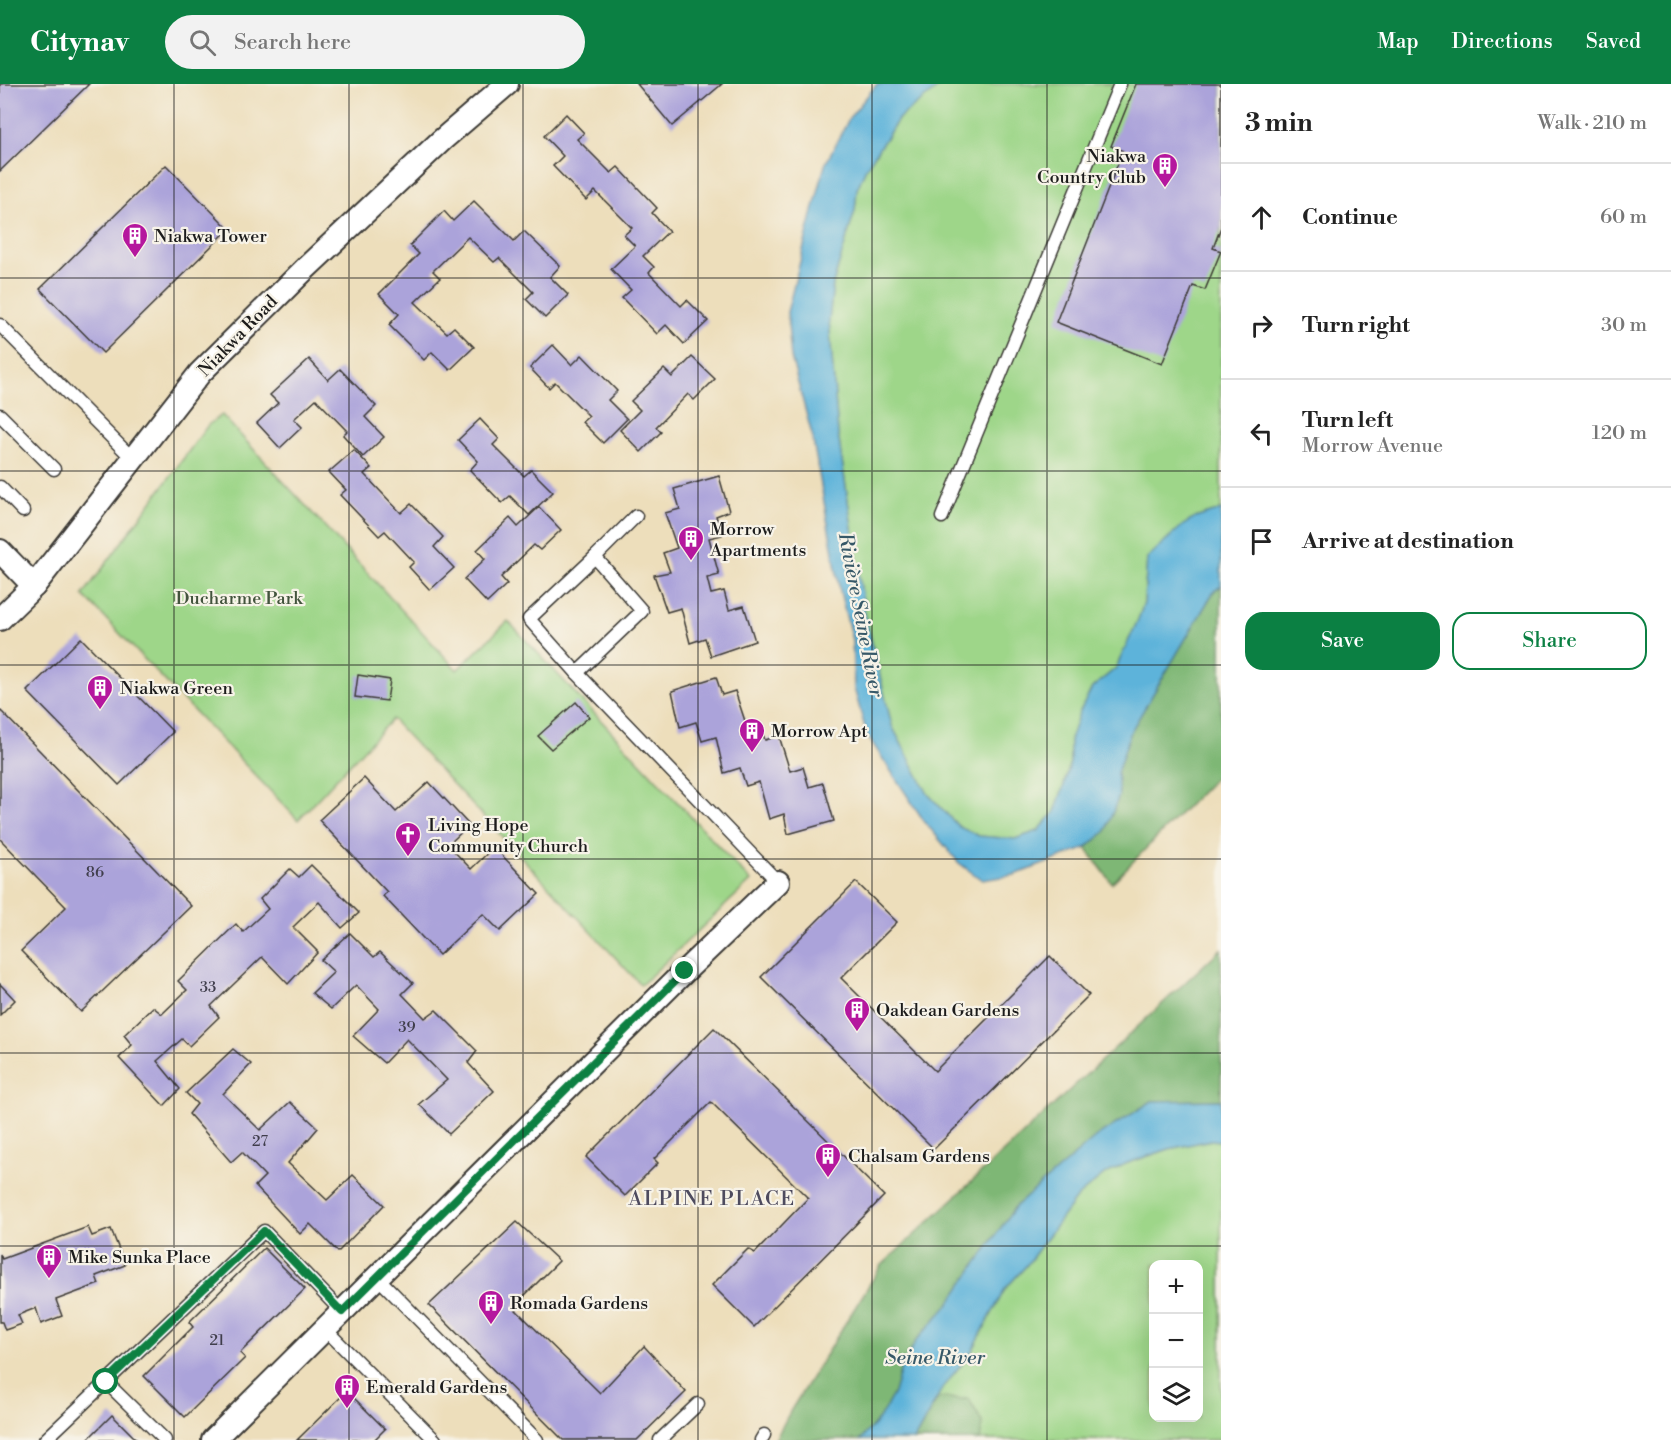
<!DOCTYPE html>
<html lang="en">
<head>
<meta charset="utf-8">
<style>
  body { margin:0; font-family:"Libre Bodoni",serif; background:#f2f2f2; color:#222 }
  .controls { position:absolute; right:18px; bottom:18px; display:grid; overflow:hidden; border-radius:12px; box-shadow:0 6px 24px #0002 }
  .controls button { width:54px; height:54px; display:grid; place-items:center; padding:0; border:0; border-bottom:2px solid #e0e0e0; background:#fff; color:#222; font:30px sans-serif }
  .stop { position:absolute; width:18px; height:18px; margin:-14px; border:4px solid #0b8043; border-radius:50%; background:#fff }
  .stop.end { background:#0b8043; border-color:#fff; box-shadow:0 2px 6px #0008 }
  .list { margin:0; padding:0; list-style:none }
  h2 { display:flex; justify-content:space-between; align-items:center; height:78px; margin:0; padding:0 24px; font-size:26px }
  h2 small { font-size:20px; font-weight:400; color:#767676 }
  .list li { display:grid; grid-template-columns:39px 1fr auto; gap:18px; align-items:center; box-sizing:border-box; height:108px; padding:0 24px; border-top:2px solid #e0e0e0 }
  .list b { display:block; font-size:22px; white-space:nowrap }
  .list p { margin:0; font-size:20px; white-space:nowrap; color:#767676 }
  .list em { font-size:20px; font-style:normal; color:#767676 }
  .actions { display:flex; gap:12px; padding:18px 24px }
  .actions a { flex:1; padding:14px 0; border:2px solid #0b8043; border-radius:18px; text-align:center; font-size:21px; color:#0b8043 }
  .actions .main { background:#0b8043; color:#fff }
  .icon { flex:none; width:33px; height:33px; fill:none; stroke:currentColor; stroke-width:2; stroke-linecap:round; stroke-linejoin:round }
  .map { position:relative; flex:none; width:1221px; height:1356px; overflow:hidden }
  header { display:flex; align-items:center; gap:36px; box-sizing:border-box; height:84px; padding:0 30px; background:#0b8043; color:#fff }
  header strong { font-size:28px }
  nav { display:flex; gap:33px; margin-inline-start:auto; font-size:21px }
  .search { width:420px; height:54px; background:#f2f2f2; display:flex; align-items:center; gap:15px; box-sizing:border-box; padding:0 21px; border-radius:33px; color:#767676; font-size:22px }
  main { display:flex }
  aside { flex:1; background:#fff }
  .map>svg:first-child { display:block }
</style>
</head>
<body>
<header>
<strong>Citynav</strong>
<div class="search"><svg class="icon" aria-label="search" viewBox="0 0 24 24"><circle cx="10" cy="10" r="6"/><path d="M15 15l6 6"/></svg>Search here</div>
<nav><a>Map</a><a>Directions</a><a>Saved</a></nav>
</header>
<main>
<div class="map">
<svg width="1221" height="1356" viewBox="0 0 1221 1356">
  <rect width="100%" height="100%" fill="#f7f3e8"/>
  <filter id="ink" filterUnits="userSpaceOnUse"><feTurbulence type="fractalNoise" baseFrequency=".0167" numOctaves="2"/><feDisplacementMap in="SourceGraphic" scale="12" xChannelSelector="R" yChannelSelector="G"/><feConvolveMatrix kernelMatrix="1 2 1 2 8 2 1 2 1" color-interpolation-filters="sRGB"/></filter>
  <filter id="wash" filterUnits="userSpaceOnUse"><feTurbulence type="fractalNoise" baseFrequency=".008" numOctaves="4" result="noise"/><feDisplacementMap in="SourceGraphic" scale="24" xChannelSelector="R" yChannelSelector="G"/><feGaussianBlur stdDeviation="1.35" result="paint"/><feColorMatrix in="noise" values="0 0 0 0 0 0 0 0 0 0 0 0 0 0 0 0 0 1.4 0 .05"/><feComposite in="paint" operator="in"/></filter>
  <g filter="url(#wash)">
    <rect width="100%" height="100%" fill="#eddebb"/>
    <!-- green -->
    <g fill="#9ed689" stroke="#5d7952" stroke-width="1.5" fill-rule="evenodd">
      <path d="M 943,0 L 1221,0 L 1221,426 L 1195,434 L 1147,474 L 1144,519 L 1138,536 L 1116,584 L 1092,604 L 1070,656 L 1070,679 L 1064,701 L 1055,728 L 1038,747 L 1015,755 L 979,752 L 959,743 L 928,710 L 892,642 L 865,530 L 838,350 L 829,236 L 833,200 L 855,126 L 857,105 L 866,84 L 899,34 Z"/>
      <path d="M 222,331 L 457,586 L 508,537 L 751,797 L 641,901 L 392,635 L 298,736 L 83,511 L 208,341 Z"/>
      <path d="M 1211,1056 L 1221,1057 L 1221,1356 L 914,1356 L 943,1303 L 972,1267 L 1005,1205 L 1026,1182 L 1077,1113 L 1104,1091 L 1125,1080 L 1169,1065 ZM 1154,1180 L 1198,1180 L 1198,1334 L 1154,1334 Z"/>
    </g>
    <!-- forest -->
    <g fill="#7eb775" stroke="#4d6a48" stroke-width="1.5">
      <path d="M 1221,502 L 1221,693 L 1218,691 L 1112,799 L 1086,764 L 1105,748 L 1119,712 L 1117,689 L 1131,647 L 1214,507 Z"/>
      <path d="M 1221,865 L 1221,1016 L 1152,1017 L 1096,1053 L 1015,1123 L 949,1220 L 916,1257 L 901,1284 L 894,1309 L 879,1335 L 860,1356 L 775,1356 L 791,1326 L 881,1182 Z"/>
      <path d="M 938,1314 L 969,1315 L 983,1340 L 980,1356 L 914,1356 Z"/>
    </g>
    <!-- water -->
    <g fill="#5db3da" stroke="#3c687b" stroke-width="1.5">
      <path d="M 877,0 L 943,0 L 899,34 L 866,84 L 857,105 L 855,126 L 833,200 L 829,236 L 838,350 L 865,530 L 892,642 L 928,710 L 959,743 L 979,752 L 1015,755 L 1038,747 L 1055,728 L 1064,701 L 1070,679 L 1070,656 L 1079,629 L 1092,604 L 1116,584 L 1138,536 L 1144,519 L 1147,474 L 1183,441 L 1195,434 L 1221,426 L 1221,502 L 1214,507 L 1131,647 L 1117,689 L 1119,712 L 1105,748 L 1086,764 L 1015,791 L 982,796 L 959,779 L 924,737 L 867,651 L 854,604 L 852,556 L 840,507 L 812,351 L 791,273 L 787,228 L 825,81 L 850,33 Z"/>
      <path d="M 1221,1016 L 1221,1057 L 1211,1056 L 1169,1065 L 1125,1080 L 1104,1091 L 1077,1113 L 1026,1182 L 1005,1205 L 972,1267 L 943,1303 L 914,1356 L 860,1356 L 879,1335 L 894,1309 L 901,1284 L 916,1257 L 949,1220 L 1015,1123 L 1096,1053 L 1152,1017 Z"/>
    </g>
    <g id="blocks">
      <!-- building -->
      <g fill="#aba3da">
        <path d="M 0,0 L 89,0 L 0,87 Z"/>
        <path d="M 637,0 L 722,0 L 672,42 Z"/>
        <path d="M 1136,0 L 1221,0 L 1221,143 L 1213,164 L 1221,167 L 1205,206 L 1193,202 L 1162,280 L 1056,238 L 1123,67 L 1111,62 Z"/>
        <path d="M 566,30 L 584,49 L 577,55 L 611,89 L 618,83 L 657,124 L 652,129 L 669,147 L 643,172 L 654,183 L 649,189 L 681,222 L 687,216 L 708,237 L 684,260 L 666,241 L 657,250 L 622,214 L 631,206 L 611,185 L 635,162 L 624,151 L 632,144 L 595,107 L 586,116 L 553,82 L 563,72 L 544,52 Z"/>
        <path d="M 166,81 L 229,145 L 103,269 L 40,205 Z"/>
        <path d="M 474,117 L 514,157 L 524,147 L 560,182 L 550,193 L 568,211 L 545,234 L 526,215 L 533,208 L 499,174 L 494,178 L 468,153 L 433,187 L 440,194 L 415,218 L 447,249 L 454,243 L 474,263 L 450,286 L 432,268 L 424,276 L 389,241 L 399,230 L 379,210 L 419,170 L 410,161 L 444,127 L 453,137 Z"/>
        <path d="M 553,261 L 572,281 L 582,271 L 617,307 L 608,316 L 627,335 L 603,359 L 582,338 L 589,332 L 555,298 L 549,304 L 530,284 Z"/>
        <path d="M 692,273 L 715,295 L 694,316 L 688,310 L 656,343 L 661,348 L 641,368 L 620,346 L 640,326 L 631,317 L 664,285 L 672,293 Z"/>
        <path d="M 309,275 L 328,296 L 340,285 L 376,322 L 365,333 L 384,353 L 363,373 L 343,351 L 347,347 L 316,315 L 294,335 L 302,343 L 280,364 L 257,339 L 278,319 L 270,311 Z"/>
        <path d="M 480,335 L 499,355 L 493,361 L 524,392 L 531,386 L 553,408 L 529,431 L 510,412 L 502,419 L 470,386 L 478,377 L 458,356 Z"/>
        <path d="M 354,366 L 371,384 L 364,390 L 401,429 L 411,420 L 443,453 L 434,463 L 454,484 L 430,506 L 409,483 L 414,478 L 385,447 L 379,452 L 340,411 L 346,406 L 329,388 Z"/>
        <path d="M 719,392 L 729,427 L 716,432 L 722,451 L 709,454 L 719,491 L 707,494 L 711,510 L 724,507 L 729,526 L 744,522 L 755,557 L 711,572 L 705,554 L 690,559 L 681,524 L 667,528 L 654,491 L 670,488 L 663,469 L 677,464 L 665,429 L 680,425 L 674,405 Z"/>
        <path d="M 539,423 L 561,446 L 540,466 L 534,461 L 501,493 L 507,500 L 487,519 L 464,495 L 485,475 L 477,466 L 510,434 L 518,443 Z"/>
        <path d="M 81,554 L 173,648 L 119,701 L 27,607 Z"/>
        <path d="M 358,591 L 390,596 L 387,617 L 355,613 Z"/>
        <path d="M 716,593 L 722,611 L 735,607 L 747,643 L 759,639 L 765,656 L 779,652 L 790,687 L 803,683 L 809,703 L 823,699 L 834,737 L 788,750 L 784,730 L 769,735 L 759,698 L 746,702 L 740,684 L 724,689 L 716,653 L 702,657 L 696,638 L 680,643 L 672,607 Z"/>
        <path d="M 576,618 L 589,633 L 551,665 L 538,652 Z"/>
        <path d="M 1,627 L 191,822 L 81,928 L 21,867 L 66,823 L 0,755 L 0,628 Z"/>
        <path d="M 364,694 L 396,728 L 429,698 L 469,741 L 448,761 L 471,785 L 494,763 L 539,810 L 500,847 L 483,830 L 439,871 L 383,812 L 387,808 L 319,736 Z"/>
        <path d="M 311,781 L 359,829 L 342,844 L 319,818 L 293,843 L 318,868 L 288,900 L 262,873 L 211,922 L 219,933 L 189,962 L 182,955 L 157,977 L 180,1005 L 164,1022 L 119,974 L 132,961 L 124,951 L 153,923 L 162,930 L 187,906 L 178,897 L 236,840 L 243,848 L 268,825 L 260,815 L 290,785 L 299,793 Z"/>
        <path d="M 856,798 L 897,838 L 841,894 L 935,987 L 1050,872 L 1089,911 L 934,1065 L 761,893 Z"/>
        <path d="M 350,849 L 374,873 L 380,868 L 413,899 L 402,910 L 425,934 L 436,926 L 477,967 L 468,979 L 494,1007 L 449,1050 L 419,1020 L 447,996 L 407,955 L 384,979 L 353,952 L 379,925 L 356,901 L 331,925 L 312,909 L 334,888 L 321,876 Z"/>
        <path d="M 0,900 L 15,916 L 0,931 Z"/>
        <path d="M 714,944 L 884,1112 L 754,1243 L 712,1201 L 748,1165 L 755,1169 L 808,1114 L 711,1018 L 654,1075 L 658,1079 L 625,1112 L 586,1073 Z"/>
        <path d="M 233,965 L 251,980 L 223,1010 L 260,1046 L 290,1018 L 318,1044 L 288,1079 L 327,1116 L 353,1091 L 384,1121 L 338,1168 L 310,1140 L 300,1150 L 255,1102 L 265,1092 L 242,1068 L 231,1078 L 189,1030 L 197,1020 L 186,1009 Z"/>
        <path d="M 517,1138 L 559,1177 L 513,1223 L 600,1309 L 644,1262 L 686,1308 L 637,1356 L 563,1356 L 429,1221 Z"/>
        <path d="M 88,1143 L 92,1152 L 111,1145 L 125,1181 L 96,1192 L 99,1200 L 56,1216 L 62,1232 L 41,1240 L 36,1224 L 18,1231 L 22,1240 L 5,1246 L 2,1238 L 0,1238 L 0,1170 L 2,1175 Z"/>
        <path d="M 264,1164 L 305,1205 L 240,1269 L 245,1274 L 185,1333 L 144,1292 L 193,1243 L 189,1238 Z"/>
        <path d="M 347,1307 L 385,1345 L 374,1356 L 297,1356 Z"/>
        <path d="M 112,1331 L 137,1356 L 87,1356 Z"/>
      </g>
    </g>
  </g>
  <g filter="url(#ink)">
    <use href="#blocks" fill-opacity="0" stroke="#3b3934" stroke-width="1.5"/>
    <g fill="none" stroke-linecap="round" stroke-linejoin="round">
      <defs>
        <g id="lane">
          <path d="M 0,241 L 133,375"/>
          <path d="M 0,331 L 54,385"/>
          <path d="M 0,403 L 23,427"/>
          <path d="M 636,432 L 595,473 L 529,535 L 577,589 L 778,798"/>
          <path d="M 942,433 L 1120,0"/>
          <path d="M 577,589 L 642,527 L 595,473"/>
          <path d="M 377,1193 L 537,1356"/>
          <path d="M 325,1245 L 435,1356"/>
          <path d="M 106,1298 L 264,1147 L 342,1228"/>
          <path d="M 45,1356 L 106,1298 L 165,1356"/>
          <path d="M 660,1356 L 698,1320"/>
          <path d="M 761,1356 L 764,1351"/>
        </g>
        <g id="street">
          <path d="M 0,467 L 34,502"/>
          <path d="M 0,535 L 34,502 L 200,289 L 306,184 L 442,56 L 507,0"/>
          <path d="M 213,1356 L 685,887 L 778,798"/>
        </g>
      </defs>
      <!-- lane casing -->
      <use href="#lane" stroke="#3b3934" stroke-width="15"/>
      <!-- street casing -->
      <use href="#street" stroke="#3b3934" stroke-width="26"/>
      <!-- lane -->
      <use href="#lane" stroke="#fff" stroke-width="12"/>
      <!-- street -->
      <use href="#street" stroke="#fff" stroke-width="22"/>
    </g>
  </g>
  <g fill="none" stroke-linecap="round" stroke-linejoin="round" filter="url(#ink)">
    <!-- route -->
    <path stroke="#0b8043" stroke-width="8" d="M 106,1298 L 264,1147 L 342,1228 L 685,887"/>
  </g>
  <!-- grid -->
  <path fill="none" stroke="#1c1c1c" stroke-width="1.5" stroke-opacity="0.55" d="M 174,0 L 174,1356M 349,0 L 349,1356M 523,0 L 523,1356M 698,0 L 698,1356M 872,0 L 872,1356M 1047,0 L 1047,1356M 0,194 L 1221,194M 0,387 L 1221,387M 0,581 L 1221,581M 0,775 L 1221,775M 0,969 L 1221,969M 0,1162 L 1221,1162"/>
  <!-- icons -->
  <defs>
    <symbol id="building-pin" viewBox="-11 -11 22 30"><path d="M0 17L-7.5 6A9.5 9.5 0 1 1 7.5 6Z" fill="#b5179e" stroke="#f7f3e8"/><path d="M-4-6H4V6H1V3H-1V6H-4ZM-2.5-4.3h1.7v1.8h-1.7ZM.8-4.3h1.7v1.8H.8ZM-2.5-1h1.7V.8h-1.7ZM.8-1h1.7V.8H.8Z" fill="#fff"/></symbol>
    <symbol id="church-pin" viewBox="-11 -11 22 30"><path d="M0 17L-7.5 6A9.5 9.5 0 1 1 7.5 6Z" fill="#b5179e" stroke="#f7f3e8"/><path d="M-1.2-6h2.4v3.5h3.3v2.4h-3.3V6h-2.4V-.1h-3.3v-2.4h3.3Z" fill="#fff"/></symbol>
  </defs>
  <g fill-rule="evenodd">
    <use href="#building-pin" x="1150" y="67" width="30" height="40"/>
    <use href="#building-pin" x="120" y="137" width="30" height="40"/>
    <use href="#building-pin" x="676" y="440" width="30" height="40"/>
    <use href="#building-pin" x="85" y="589" width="30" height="40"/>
    <use href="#building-pin" x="737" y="632" width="30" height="40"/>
    <use href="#church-pin" x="393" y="736" width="30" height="40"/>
    <use href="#building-pin" x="842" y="911" width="30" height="40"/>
    <use href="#building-pin" x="813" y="1057" width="30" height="40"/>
    <use href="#building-pin" x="34" y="1158" width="30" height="40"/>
    <use href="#building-pin" x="476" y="1204" width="30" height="40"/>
    <use href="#building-pin" x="332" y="1288" width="30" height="40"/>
  </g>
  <g text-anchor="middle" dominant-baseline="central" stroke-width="4.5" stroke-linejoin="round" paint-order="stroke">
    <!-- number labels -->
    <g font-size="15" fill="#403e4c">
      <text x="95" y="788">86</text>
      <text x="208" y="903">33</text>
      <text x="407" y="943">39</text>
      <text x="260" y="1057">27</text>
      <text x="217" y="1256">21</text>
    </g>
    <!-- poi labels -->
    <g font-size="18" fill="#1c1c1c" stroke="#f7f3e8" text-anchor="start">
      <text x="1146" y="72" text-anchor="end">Niakwa<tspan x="1146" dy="21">Country Club</tspan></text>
      <text x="154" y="152">Niakwa Tower</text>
      <text x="710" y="445">Morrow<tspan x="710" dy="21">Apartments</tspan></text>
      <text x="120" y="604">Niakwa Green</text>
      <text x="771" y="647">Morrow Apt</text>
      <text x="428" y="741">Living Hope<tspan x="428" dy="21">Community Church</tspan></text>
      <text x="876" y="926">Oakdean Gardens</text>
      <text x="848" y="1072">Chalsam Gardens</text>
      <text x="68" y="1173">Mike Sunka Place</text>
      <text x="510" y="1219">Romada Gardens</text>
      <text x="366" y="1303">Emerald Gardens</text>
    </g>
    <!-- street labels -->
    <g font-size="18" fill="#1c1c1c" stroke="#f7f3e8">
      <text transform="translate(238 252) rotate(-46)">Niakwa Road</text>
    </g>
    <!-- park labels -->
    <g font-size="18" fill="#43543d" stroke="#f7f3e8">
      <text x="239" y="514">Ducharme Park</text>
    </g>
    <!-- water labels -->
    <g font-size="20" font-style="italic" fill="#365868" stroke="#f7f3e8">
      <text transform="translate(860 531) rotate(79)">Rivière Seine River</text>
      <text x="935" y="1274">Seine River</text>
    </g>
    <!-- neighbourhood labels -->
    <g font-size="20" letter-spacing="1.5" fill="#4e4b5e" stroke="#f7f3e8">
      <text x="712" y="1115">ALPINE PLACE</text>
    </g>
  </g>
</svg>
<div class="controls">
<button>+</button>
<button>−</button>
<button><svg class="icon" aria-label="layers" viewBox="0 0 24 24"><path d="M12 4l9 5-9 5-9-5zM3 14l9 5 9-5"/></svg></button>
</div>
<div class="stop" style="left:106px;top:1298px"></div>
<div class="stop end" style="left:685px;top:887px"></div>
</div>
<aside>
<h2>3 min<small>Walk · 210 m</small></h2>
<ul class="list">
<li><svg class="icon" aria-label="ahead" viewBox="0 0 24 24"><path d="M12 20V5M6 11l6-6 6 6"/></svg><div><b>Continue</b></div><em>60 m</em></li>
<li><svg class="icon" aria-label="right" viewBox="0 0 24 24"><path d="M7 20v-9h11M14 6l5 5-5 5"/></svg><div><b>Turn right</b></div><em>30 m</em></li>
<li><svg class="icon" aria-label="left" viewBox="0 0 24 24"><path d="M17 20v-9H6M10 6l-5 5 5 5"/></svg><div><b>Turn left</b><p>Morrow Avenue</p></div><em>120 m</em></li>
<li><svg class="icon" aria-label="arrive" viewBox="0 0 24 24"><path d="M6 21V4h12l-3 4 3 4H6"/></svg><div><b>Arrive at destination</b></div></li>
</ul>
<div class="actions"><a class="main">Save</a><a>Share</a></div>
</aside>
</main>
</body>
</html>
